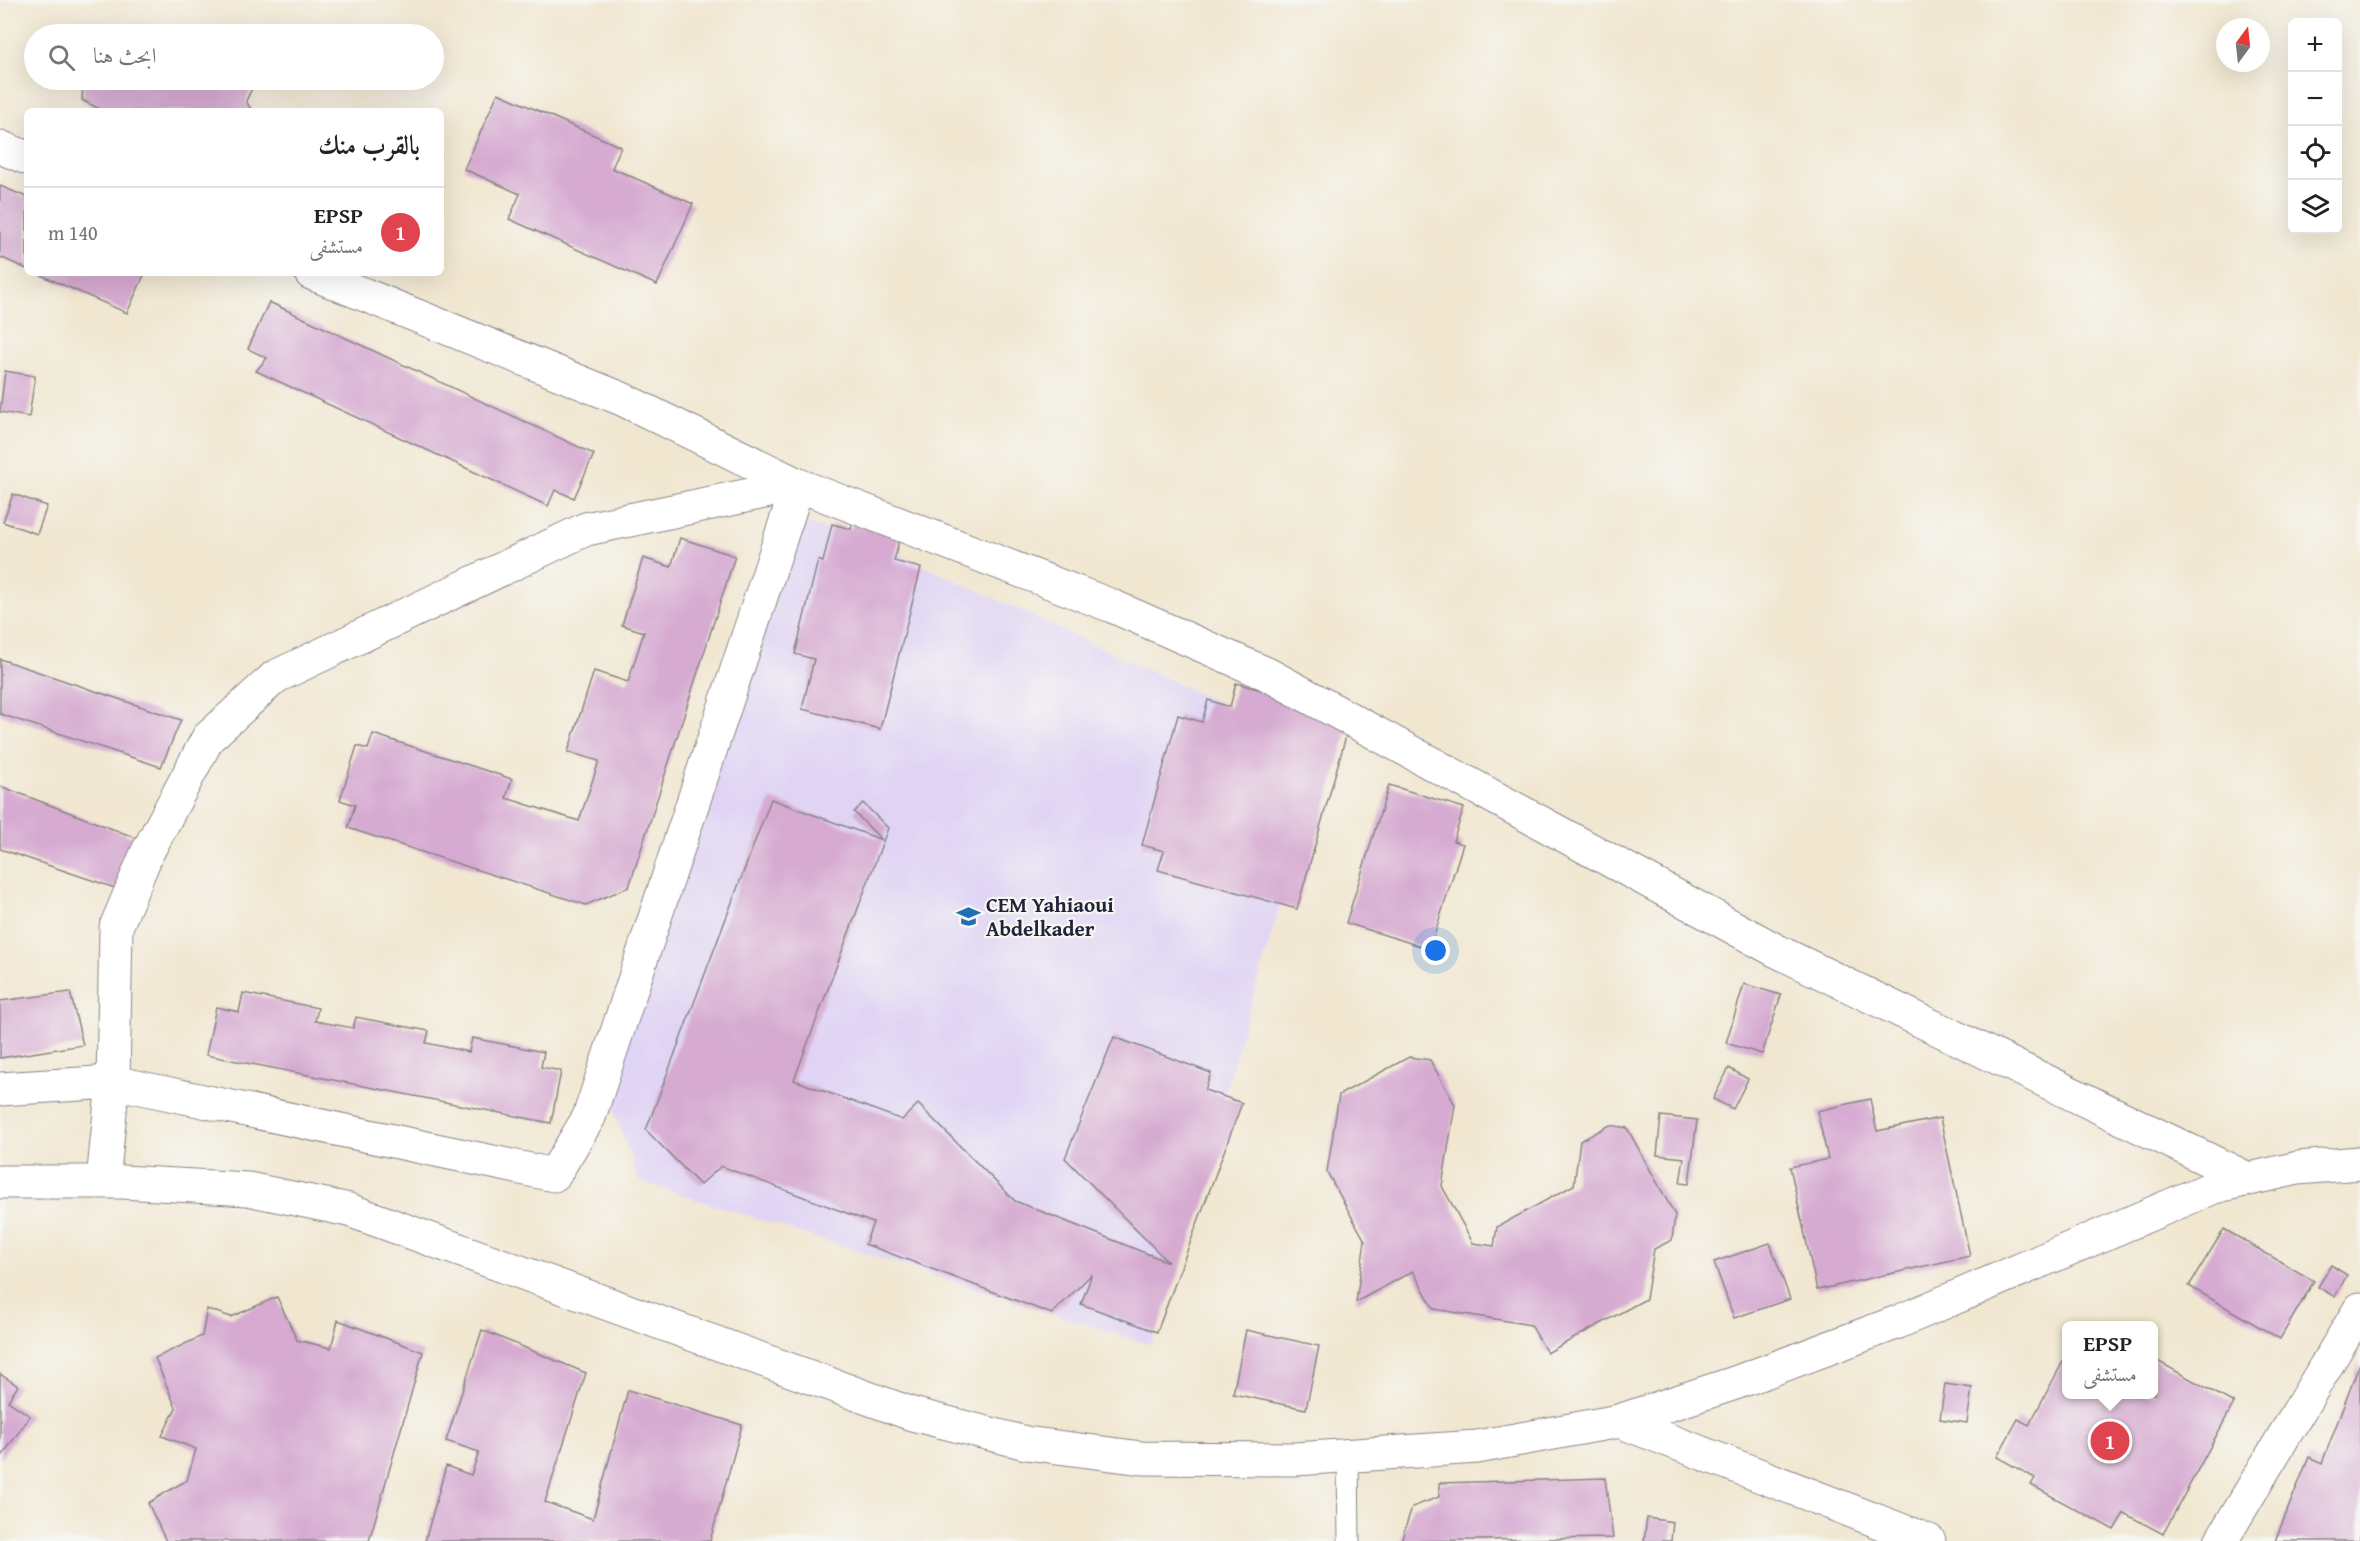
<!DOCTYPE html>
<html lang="ar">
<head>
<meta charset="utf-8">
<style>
  body { margin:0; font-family:"Gentium Book Plus",Amiri,serif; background:#f2f2f2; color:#222; direction:rtl }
  .controls { position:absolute; right:18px; top:18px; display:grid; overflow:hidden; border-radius:9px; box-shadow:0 6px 24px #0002 }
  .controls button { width:54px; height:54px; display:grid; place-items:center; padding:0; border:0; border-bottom:2px solid #e0e0e0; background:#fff; color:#222; font:30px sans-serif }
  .compass { position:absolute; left:2216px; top:18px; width:54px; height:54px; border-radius:50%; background:#fff; box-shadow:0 6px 24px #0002; rotate:15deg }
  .you { position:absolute; left:1436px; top:951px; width:21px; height:21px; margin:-15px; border:4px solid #fff; border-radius:50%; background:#1a73e8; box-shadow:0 0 0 9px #1a73e833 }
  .badge { display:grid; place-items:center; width:39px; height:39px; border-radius:50%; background:#b45309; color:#fff; font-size:20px; font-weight:700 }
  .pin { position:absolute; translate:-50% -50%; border:3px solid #fff; box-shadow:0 2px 6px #0006 }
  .popup { position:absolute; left:2062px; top:1321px; width:96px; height:78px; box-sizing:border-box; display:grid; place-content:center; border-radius:9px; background:#fff; filter:drop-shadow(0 2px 4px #0005); font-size:20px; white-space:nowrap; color:#767676 }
  .popup b { font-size:22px; color:#222 }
  .popup::after { content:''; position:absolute; left:50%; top:100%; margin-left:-12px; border:12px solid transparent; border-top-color:#fff }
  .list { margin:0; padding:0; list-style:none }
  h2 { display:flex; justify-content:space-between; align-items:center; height:78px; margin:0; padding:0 24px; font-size:26px }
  h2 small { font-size:20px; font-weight:400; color:#767676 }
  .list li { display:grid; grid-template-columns:39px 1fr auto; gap:18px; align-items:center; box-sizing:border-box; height:90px; padding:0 24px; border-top:2px solid #e0e0e0 }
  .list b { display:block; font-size:22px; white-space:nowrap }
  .list p { margin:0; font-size:20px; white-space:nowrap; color:#767676 }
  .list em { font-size:20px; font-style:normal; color:#767676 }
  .icon { flex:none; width:33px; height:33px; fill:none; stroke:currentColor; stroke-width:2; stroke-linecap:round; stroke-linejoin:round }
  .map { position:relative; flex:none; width:2360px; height:1541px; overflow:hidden; direction:ltr }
  .search { position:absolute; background:#fff; box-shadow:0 6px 24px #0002; left:24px; top:24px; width:420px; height:66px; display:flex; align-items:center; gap:15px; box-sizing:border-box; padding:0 21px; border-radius:33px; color:#767676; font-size:22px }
  .panel { position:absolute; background:#fff; box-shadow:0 6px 24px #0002; left:24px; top:108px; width:420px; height:168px; border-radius:9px; direction:rtl }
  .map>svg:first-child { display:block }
</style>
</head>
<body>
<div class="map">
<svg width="2360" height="1541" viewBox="0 0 2360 1541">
  <rect width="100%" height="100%" fill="#f6f6f2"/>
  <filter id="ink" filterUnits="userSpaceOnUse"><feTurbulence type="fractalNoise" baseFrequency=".0167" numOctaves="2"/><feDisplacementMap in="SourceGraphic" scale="12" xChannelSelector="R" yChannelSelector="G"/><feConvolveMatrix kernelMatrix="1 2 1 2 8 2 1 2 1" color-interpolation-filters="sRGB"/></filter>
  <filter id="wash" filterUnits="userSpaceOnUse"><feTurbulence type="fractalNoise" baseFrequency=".008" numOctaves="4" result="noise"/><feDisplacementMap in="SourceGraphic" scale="24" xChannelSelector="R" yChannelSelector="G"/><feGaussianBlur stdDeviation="1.35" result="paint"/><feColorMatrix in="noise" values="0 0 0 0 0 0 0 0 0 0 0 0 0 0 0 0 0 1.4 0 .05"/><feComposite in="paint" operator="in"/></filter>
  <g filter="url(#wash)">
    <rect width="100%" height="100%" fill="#f1e7d1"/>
    <!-- built -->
    <path fill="#e0d4f4" d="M 792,520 L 875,543 L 1325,752 L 1151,1345 L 639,1181 L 603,1080 Z"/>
    <g id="blocks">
      <!-- building -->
      <g fill="#d6aad1">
        <path d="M 83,80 L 235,80 L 252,88 L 246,101 L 252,111 L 103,111 L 82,100 Z"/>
        <path d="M 498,93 L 621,147 L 612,168 L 693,204 L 657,285 L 509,219 L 520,194 L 464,169 Z"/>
        <path d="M 0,186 L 27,197 L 27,269 L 0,257 Z"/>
        <path d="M 36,273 L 145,273 L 127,313 Z"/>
        <path d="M 269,302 L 594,454 L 574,498 L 555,490 L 548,506 L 256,371 L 267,358 L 248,349 Z"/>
        <path d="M 5,371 L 35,376 L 29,417 L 0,412 Z"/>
        <path d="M 13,494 L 47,506 L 37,534 L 3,522 Z"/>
        <path d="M 859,500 L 906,512 L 894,561 L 921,568 L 880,729 L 802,709 L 814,659 L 795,654 L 818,560 L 823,562 L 832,524 L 851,529 Z"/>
        <path d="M 680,538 L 735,556 L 629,887 L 586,905 L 348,828 L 355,805 L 340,800 L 357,746 L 368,749 L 373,734 L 512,779 L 506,798 L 579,821 L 599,761 L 568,752 L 594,671 L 628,682 L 644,632 L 622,625 L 643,558 L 671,567 Z"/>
        <path d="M 0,659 L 181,720 L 161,767 L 0,714 Z"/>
        <path d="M 1236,683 L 1352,715 L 1297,909 L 1158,870 L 1164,851 L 1142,845 L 1178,715 L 1202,722 L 1208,700 L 1230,707 Z"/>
        <path d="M 1389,785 L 1464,808 L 1453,841 L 1463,844 L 1430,949 L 1346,923 Z"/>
        <path d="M 0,786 L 139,839 L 121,890 L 0,849 Z"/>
        <path d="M 771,799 L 882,840 L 854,812 L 863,803 L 888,828 L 794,1080 L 902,1120 L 918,1104 L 1015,1201 L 1168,1262 L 1065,1158 L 1114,1037 L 1211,1073 L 1205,1090 L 1242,1103 L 1157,1332 L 1081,1304 L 1092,1274 L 1052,1314 L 865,1244 L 873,1223 L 721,1166 L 700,1185 L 646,1130 Z"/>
        <path d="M 1744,984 L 1781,995 L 1762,1054 L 1726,1043 Z"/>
        <path d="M 70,992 L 83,1045 L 0,1058 L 0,1001 Z"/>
        <path d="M 243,993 L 318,1008 L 315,1021 L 353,1028 L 356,1017 L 429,1031 L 426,1043 L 469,1052 L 472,1038 L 544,1052 L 541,1067 L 561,1071 L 551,1123 L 206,1055 L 216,1007 L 239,1012 Z"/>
        <path d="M 1409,1057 L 1430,1060 L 1455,1105 L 1442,1186 L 1473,1243 L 1494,1246 L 1497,1227 L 1574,1185 L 1580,1141 L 1610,1125 L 1627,1128 L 1675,1215 L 1672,1240 L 1654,1249 L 1646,1299 L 1547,1353 L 1531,1325 L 1434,1309 L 1413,1271 L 1356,1302 L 1365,1241 L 1327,1172 L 1339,1095 Z"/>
        <path d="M 1729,1068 L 1748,1079 L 1733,1109 L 1713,1099 Z"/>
        <path d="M 1870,1099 L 1877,1131 L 1940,1118 L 1970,1256 L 1817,1290 L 1790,1167 L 1828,1159 L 1817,1111 Z"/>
        <path d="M 1661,1116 L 1697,1120 L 1689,1184 L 1680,1183 L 1684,1158 L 1657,1155 Z"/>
        <path d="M 2224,1229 L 2314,1281 L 2280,1339 L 2189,1286 Z"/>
        <path d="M 1770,1243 L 1790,1299 L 1734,1318 L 1714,1262 Z"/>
        <path d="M 2331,1265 L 2347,1275 L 2335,1297 L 2318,1287 Z"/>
        <path d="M 277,1297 L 297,1340 L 331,1348 L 338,1320 L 423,1352 L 369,1541 L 166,1541 L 148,1503 L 187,1480 L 196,1449 L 162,1436 L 176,1408 L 155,1358 L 202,1336 L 207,1309 L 231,1317 Z"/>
        <path d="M 482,1330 L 586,1373 L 545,1502 L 593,1519 L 628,1390 L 742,1425 L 710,1541 L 425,1541 L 446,1466 L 471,1475 L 479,1452 L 446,1441 Z"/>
        <path d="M 1246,1330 L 1319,1346 L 1306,1409 L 1233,1394 Z"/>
        <path d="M 2066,1356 L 2066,1394 L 2154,1394 L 2154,1359 L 2234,1403 L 2163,1534 L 2124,1513 L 2114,1530 L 2031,1485 L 2035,1478 L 1997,1457 L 2018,1419 L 2029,1425 Z"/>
        <path d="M 2360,1363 L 2360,1541 L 2275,1541 L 2309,1457 L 2322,1463 Z"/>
        <path d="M 0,1374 L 18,1386 L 8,1401 L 30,1416 L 0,1459 Z"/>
        <path d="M 1945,1384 L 1972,1388 L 1967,1423 L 1940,1419 Z"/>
        <path d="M 1605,1478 L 1613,1538 L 1401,1541 L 1412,1507 L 1439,1497 L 1439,1483 Z"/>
        <path d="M 1647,1518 L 1673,1522 L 1671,1541 L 1644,1541 Z"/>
      </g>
    </g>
  </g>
  <g filter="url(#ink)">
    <use href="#blocks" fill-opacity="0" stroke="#8a8486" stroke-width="1.5"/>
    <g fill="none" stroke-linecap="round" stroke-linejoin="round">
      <defs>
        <path id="lane" d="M 1348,1456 L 1349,1541"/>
        <g id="street">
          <path d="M 0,147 L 27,158"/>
          <path d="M 311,273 L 622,399 L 798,485 L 1112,606 L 1267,674 L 1777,951 L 2248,1179"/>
          <path d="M 0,1089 L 113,1082 L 554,1175 L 589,1117 L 798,485 L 586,529 L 275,677 L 208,738 L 147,853 L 116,927 L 113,1082 L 103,1181"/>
          <path d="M 0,1182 L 122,1182 L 248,1189 L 349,1210 L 912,1414 L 1026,1443 L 1142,1458 L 1295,1459 L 1477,1447 L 1619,1421 L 1735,1383 L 1898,1322 L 2214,1187 L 2298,1168 L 2360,1163"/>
          <path d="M 1619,1421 L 1929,1541"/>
          <path d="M 2221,1541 L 2360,1309"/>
        </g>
      </defs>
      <!-- lane casing -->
      <use href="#lane" stroke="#8a8486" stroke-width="23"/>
      <!-- street casing -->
      <use href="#street" stroke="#8a8486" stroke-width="35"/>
      <!-- lane -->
      <use href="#lane" stroke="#fff" stroke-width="21"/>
      <!-- street -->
      <use href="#street" stroke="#fff" stroke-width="33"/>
    </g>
  </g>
  <!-- icons -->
  <defs>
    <symbol id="school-bare" viewBox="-9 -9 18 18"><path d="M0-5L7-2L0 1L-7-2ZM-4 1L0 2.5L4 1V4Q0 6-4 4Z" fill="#1f6fb2" stroke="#f6f6f2" stroke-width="2.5" paint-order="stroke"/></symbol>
  </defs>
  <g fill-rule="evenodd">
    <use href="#school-bare" x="952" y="900" width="33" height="33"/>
  </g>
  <g text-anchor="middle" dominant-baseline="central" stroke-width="4.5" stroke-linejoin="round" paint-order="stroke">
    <!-- poi labels -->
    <g font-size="21" font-weight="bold" fill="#22223b" stroke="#f6f6f2" text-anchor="start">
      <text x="986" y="904">CEM Yahiaoui<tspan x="986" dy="24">Abdelkader</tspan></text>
    </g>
  </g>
</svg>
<div class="controls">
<button>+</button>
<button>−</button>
<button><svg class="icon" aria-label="locate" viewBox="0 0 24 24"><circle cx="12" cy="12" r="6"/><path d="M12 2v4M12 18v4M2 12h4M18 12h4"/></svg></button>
<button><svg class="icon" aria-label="layers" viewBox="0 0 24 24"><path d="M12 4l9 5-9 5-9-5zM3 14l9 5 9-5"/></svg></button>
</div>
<svg class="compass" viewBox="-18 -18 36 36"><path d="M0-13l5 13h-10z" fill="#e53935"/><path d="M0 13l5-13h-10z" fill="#767676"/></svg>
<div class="you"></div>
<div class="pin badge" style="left:2110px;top:1441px;background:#e0444e">1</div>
<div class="popup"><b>EPSP</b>مستشفى</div>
<div class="search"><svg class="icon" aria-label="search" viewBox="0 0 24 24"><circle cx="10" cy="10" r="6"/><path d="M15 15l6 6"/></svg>ابحث هنا</div>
<section class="panel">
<h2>بالقرب منك<small></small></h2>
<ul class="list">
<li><span class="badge" style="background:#e0444e">1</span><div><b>EPSP</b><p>مستشفى</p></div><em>140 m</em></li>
</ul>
</section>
</div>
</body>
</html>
